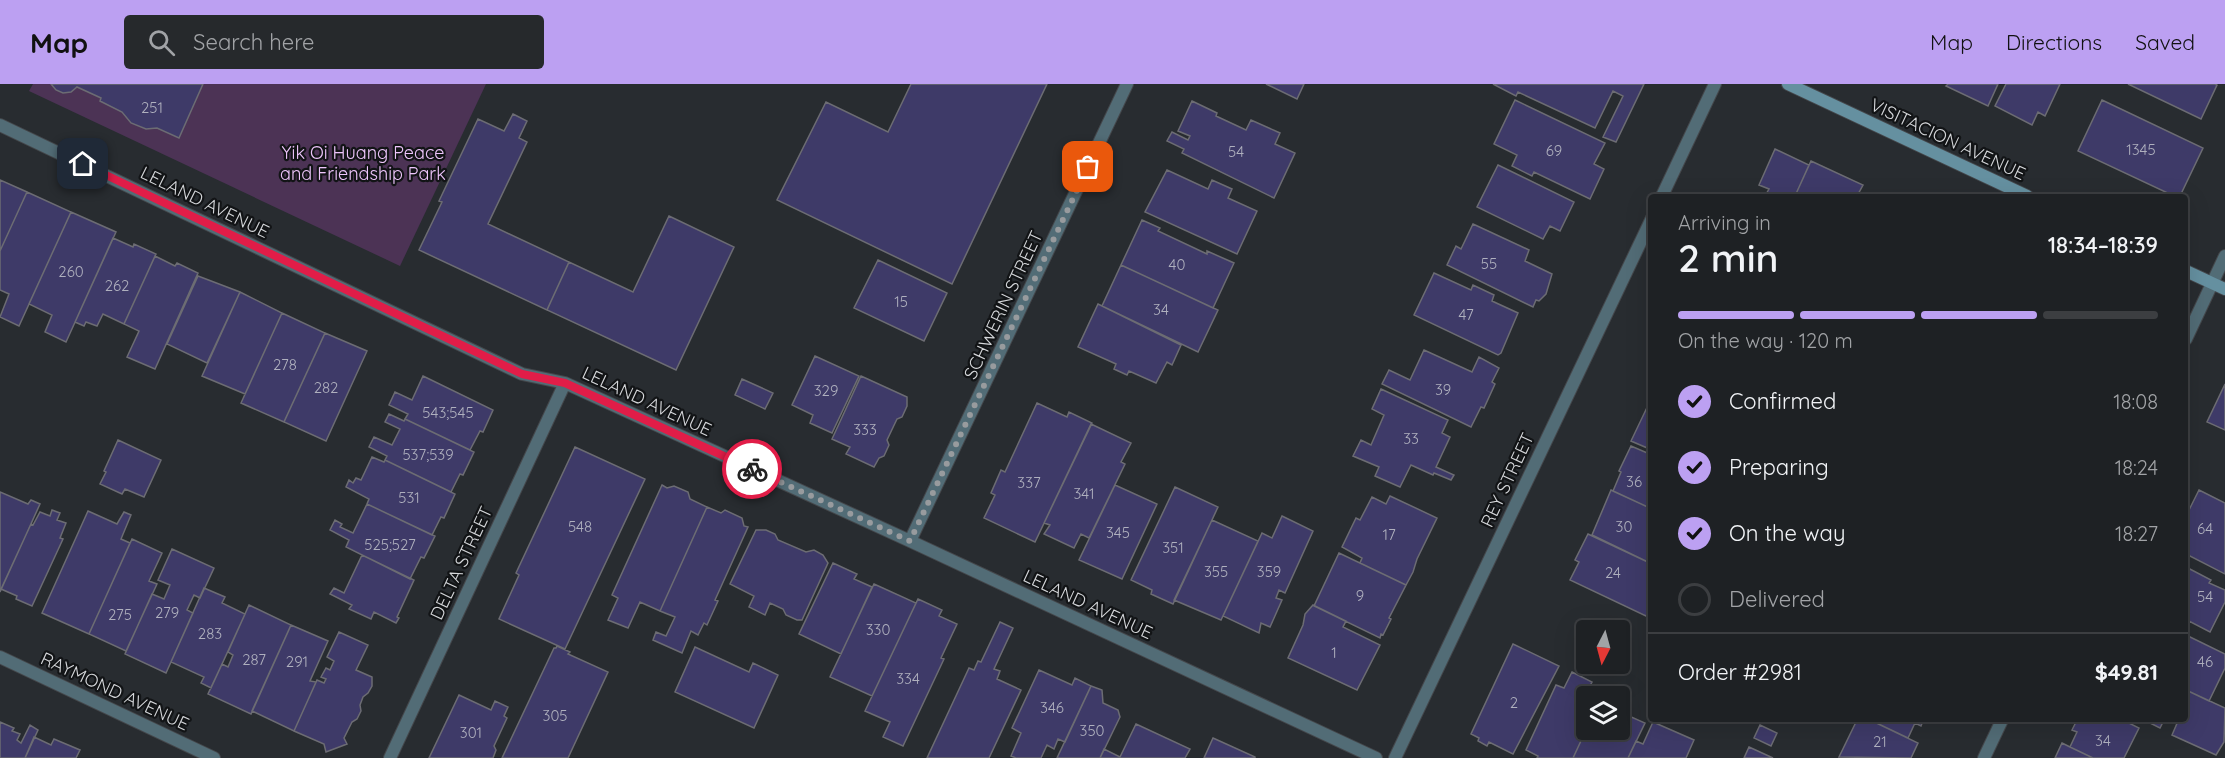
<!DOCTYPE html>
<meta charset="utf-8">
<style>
:root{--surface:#1e2124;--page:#26292c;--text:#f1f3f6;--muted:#a1a3a6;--line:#3c3e41;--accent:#bca0f2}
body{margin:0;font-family:Quicksand,sans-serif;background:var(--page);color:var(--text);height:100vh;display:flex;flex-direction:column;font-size:22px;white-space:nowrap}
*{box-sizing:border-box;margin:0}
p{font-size:20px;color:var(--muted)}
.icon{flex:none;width:33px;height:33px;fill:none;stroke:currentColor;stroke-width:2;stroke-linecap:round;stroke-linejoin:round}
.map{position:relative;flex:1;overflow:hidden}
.sheet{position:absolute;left:1648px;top:110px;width:540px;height:528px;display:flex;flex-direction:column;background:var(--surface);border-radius:6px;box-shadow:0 6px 24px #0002,0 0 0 2px var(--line)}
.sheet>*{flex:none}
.needle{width:39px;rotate:186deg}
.fabs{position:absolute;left:1576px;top:536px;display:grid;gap:12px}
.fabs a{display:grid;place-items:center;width:54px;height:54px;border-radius:6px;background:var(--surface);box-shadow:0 6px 24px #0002,0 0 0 2px var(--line);font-size:30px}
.pin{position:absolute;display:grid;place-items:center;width:51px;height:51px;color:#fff;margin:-26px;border-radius:12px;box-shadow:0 3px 9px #0006}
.courier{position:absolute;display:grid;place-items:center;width:60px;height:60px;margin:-30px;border:4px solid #e11d48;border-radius:50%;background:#fff;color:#222;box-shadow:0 2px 8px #0007}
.overview em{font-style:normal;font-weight:600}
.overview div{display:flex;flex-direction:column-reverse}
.overview{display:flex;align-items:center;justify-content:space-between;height:102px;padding:0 30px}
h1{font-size:39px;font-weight:600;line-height:45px}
.bar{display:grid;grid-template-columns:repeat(4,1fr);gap:9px 6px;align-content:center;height:72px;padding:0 30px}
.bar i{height:8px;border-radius:4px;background:var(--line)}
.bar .active{background:var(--accent)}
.bar p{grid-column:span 4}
.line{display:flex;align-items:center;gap:15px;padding:0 30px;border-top:2px solid var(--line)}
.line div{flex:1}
ol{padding:0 30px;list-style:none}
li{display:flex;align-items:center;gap:18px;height:66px}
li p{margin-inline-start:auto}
li .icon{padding:6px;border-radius:50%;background:var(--accent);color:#111;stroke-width:4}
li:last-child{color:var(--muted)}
li i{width:33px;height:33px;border:3px solid var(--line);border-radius:50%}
header{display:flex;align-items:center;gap:36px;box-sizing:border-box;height:84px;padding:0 30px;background:var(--accent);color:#111}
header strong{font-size:28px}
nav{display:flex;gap:33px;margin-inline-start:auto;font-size:21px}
.search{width:420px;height:54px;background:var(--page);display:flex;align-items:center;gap:15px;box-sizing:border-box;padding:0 21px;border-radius:6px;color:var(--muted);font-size:22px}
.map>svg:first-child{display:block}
</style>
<header>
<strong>Map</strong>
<div class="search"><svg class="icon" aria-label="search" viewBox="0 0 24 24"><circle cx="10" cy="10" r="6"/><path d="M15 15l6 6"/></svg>Search here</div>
<nav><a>Map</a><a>Directions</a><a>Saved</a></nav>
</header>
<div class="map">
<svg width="2225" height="674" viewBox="0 0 2225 674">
<rect width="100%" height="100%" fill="#282c30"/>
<path fill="#4c3355" d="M 33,0 L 486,0 L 400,182 L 29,7 Z"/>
<path fill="#3e3a68" stroke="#6c6c73" stroke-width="1.5" d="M 51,0 L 203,0 L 179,54 L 157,44 L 146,45 L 131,39 L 122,28 L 100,17 L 101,14 L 77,3 L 71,8 L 63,9 L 56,6 Z
M 911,0 L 1047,0 L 952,200 L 777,116 L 826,18 L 888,48 Z
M 1266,0 L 1304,0 L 1297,15 Z
M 1493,0 L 1644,0 L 1616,58 L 1603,53 L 1623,12 L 1613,7 L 1595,44 L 1518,8 L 1516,12 Z
M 1948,0 L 1998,0 L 1988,22 L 1946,2 Z
M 2006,0 L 2060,0 L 2045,32 L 2038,28 L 2032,41 L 1995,22 Z
M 2128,0 L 2215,0 L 2217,1 L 2201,35 Z
M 1515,16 L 1605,59 L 1594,80 L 1604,85 L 1590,115 L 1534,88 L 1532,92 L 1512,82 L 1517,71 L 1494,60 Z
M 2102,16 L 2203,64 L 2180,112 L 2174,112 L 2078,67 Z
M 1192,17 L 1217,29 L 1216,32 L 1246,46 L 1251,36 L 1280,49 L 1275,60 L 1295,69 L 1274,114 L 1182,69 L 1184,65 L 1167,57 L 1172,48 L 1188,56 L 1190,52 L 1178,47 Z
M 513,30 L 527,37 L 519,54 L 527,58 L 488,140 L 569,178 L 547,226 L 419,166 L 442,118 L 439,117 L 478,35 L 504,47 Z
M 1775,65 L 1809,81 L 1795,112 L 1765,112 L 1769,105 L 1759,101 Z
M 1811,77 L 1863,101 L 1857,112 L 1795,112 Z
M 1498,81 L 1574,118 L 1560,147 L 1550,142 L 1543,155 L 1477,123 Z
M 1167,86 L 1208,105 L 1212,96 L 1232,105 L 1228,114 L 1257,127 L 1237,170 L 1145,128 Z
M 0,96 L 27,108 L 0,167 Z
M 27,108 L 71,128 L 19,242 L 0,233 L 9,210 L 0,206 L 0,167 Z
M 71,128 L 116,148 L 66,258 L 45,248 L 52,231 L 29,220 Z
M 669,132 L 734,163 L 676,286 L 547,226 L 569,178 L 633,208 Z
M 1142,136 L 1160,144 L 1158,147 L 1207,170 L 1207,167 L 1234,179 L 1213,224 L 1121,181 Z
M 1473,140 L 1529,166 L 1525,177 L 1552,190 L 1546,210 L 1539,217 L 1536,216 L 1533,223 L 1447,181 L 1456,162 L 1461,165 Z
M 113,154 L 133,163 L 134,160 L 156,170 L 124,240 L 103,230 L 97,242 L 86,238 L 84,242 L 75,238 Z
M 155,172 L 175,182 L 177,179 L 198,189 L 155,285 L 127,273 L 139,247 L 124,240 Z
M 878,176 L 947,209 L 924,257 L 854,224 Z
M 1121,181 L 1218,226 L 1198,268 L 1102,222 Z
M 1434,189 L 1471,206 L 1473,201 L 1494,211 L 1492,217 L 1518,229 L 1501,269 L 1498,271 L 1414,231 Z
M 198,192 L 240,208 L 207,279 L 167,260 Z
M 240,208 L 282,229 L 245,310 L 202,292 Z
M 1098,220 L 1181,261 L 1172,281 L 1167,278 L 1156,299 L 1129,287 L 1127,291 L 1114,285 L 1116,280 L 1078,263 Z
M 282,229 L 325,249 L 284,338 L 241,319 Z
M 325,249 L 367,267 L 326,357 L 284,338 Z
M 1424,266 L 1472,288 L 1479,273 L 1499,284 L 1492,298 L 1495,300 L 1484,324 L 1481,323 L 1471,343 L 1382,300 L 1389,286 L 1410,296 Z
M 815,272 L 859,292 L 832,349 L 810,339 L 813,331 L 792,321 Z
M 423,292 L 493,326 L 483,348 L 480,347 L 470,366 L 405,335 L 408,330 L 389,321 L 395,308 L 412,316 Z
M 861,292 L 907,313 L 907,322 L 902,333 L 897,335 L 887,356 L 889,361 L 884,372 L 879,374 L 874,383 L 846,370 L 850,363 L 832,355 Z
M 742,295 L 773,309 L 765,325 L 735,311 Z
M 2225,300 L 2225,346 L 2207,338 Z
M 1381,305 L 1448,336 L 1442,349 L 1450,353 L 1436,383 L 1454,391 L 1451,396 L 1434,389 L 1433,391 L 1411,381 L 1400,403 L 1375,392 L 1379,383 L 1353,372 L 1361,356 L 1371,361 L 1384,331 L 1372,325 Z
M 1652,313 L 1652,366 L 1631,357 Z
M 1037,319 L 1067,333 L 1069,328 L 1092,339 L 1035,458 L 984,434 L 995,411 L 991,409 L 1001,386 L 1005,388 Z
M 389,330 L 404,337 L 405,335 L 474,368 L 463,391 L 460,390 L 451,408 L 385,376 L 387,372 L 369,363 L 374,353 L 392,361 L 400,345 L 385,338 Z
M 1091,340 L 1131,359 L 1121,378 L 1125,380 L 1089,454 L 1081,450 L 1074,464 L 1044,450 L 1050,441 L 1044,439 Z
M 118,356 L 161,376 L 144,413 L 125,405 L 122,410 L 100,400 L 106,388 L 104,387 Z
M 1631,362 L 1652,371 L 1652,425 L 1613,407 L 1621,388 L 1619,387 Z
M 575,363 L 645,395 L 565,565 L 499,535 L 519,491 L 516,489 Z
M 372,373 L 384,378 L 385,376 L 455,410 L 444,434 L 441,433 L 432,451 L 367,420 L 369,415 L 346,403 L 349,396 L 353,399 L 356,394 L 361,396 Z
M 662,401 L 667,404 L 674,402 L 688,408 L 690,415 L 707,423 L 660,527 L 640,518 L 628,544 L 608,536 L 618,514 L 612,511 Z
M 1115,401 L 1157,420 L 1122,495 L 1079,476 Z
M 1175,403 L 1218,423 L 1173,520 L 1151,510 L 1152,506 L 1131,496 Z
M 1611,406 L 1652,425 L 1652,480 L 1592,451 Z
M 2199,406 L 2225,419 L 2225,490 L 2186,470 L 2186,424 L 2189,426 Z
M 0,408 L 28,420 L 31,416 L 40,420 L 0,508 Z
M 1390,412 L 1437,434 L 1417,475 L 1413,488 L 1406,501 L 1360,479 L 1362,474 L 1342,463 L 1356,434 L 1360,436 L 1372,413 L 1386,420 Z
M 367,420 L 435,452 L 424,474 L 421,473 L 410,495 L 346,463 L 349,456 L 330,446 L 335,436 L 342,440 L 340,443 L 353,449 Z
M 707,423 L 721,429 L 725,426 L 742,434 L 744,442 L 748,443 L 715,516 L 718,517 L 707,541 L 704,539 L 698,551 L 691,547 L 682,569 L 653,556 L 656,548 L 666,552 L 675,533 L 660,527 Z
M 52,426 L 60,429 L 57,436 L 66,439 L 60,454 L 63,455 L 32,522 L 16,515 L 17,512 L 1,505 L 31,440 L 33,441 L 40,428 L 50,432 Z
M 88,427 L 117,440 L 124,428 L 131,431 L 121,455 L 130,459 L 89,550 L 42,529 Z
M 1282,432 L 1313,447 L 1285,509 L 1279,506 L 1276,514 L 1282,516 L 1270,543 L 1261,539 L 1259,549 L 1223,532 L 1262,449 L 1272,454 Z
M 1212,436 L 1258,457 L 1221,536 L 1174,516 Z
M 756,446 L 766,446 L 775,450 L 778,456 L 806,468 L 814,466 L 823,471 L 828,479 L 802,536 L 797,536 L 786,531 L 783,525 L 770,519 L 765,531 L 749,523 L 754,512 L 730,500 Z
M 1588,450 L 1652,480 L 1652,521 L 1646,532 L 1570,496 L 1579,478 L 1575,476 Z
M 132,455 L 162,469 L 149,497 L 157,500 L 126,567 L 89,550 Z
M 172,465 L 214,484 L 200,514 L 194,511 L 187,526 L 193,529 L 166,589 L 125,570 L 152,510 L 164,515 L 170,501 L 158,496 Z
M 1339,469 L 1406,501 L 1389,534 L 1391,535 L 1383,551 L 1381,550 L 1380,554 L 1314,522 Z
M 362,471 L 414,496 L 397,533 L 399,534 L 396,539 L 374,528 L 371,535 L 349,525 L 352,521 L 330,510 L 334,504 L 344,509 Z
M 833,479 L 857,490 L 854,495 L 872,503 L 841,570 L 799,550 Z
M 2186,483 L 2211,496 L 2209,499 L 2225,506 L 2225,518 L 2210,548 L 2189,537 L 2186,545 Z
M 874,500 L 916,519 L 872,612 L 830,593 Z
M 204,504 L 225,513 L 222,519 L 245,530 L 211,604 L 201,599 L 204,593 L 171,578 Z
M 918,515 L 942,526 L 939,532 L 957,540 L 941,574 L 944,575 L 903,662 L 883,653 L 890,638 L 865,627 Z
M 249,521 L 291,541 L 251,630 L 208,610 L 222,580 L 228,583 L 233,571 L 228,568 Z
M 1313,521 L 1346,537 L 1343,543 L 1380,561 L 1357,606 L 1288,574 L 1303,541 L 1305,530 Z
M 1000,538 L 1013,544 L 994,585 L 1000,587 L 997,595 L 1021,606 L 989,674 L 927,674 L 969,584 L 974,586 L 978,577 L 981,578 Z
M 291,541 L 328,557 L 310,597 L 316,598 L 294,647 L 252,627 Z
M 339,548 L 368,561 L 356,586 L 372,593 L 372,602 L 368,609 L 363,613 L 360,621 L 361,627 L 357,635 L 352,638 L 344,654 L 347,660 L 326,668 L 324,660 L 294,647 L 317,596 L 324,599 L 326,595 L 321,593 L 326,584 L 330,586 L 334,577 L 327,573 Z
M 2186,551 L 2225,570 L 2225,584 L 2209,617 L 2186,606 Z
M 1513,560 L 1559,582 L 1513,670 L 1489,658 L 1487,662 L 1478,657 L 1479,654 L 1471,650 Z
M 557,562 L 570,568 L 568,570 L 608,588 L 568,674 L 502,674 L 554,564 L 556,564 Z
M 695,563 L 749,588 L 753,579 L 778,591 L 754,644 L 675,608 Z
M 1039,586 L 1072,601 L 1075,594 L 1091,602 L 1065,658 L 1058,655 L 1054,665 L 1047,661 L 1041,674 L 1016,674 L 1011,672 L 1021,649 L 1012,644 Z
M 1572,588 L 1592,598 L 1590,602 L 1603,608 L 1601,612 L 1587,612 L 1587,644 L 1573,674 L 1537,674 L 1538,672 L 1526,666 L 1556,601 L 1564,604 Z
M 1091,602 L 1102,606 L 1103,619 L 1118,626 L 1120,633 L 1100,674 L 1057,674 Z
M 2186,606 L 2225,624 L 2224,658 L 2216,671 L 2172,651 L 2178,637 L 2172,634 L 2186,634 Z
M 459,611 L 491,626 L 495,617 L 508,623 L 504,632 L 507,634 L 494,662 L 496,666 L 493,674 L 429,674 Z
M 1620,628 L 1645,639 L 1628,674 L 1573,674 L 1587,644 L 1620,645 Z
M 1858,634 L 1866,634 L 1918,659 L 1911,674 L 1839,673 Z
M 1866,634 L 1924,634 L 1921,642 L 1915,639 L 1908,654 Z
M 2083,634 L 2119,634 L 2139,644 L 2124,674 L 2093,674 L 2070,663 L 2077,648 L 2072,646 L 2077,636 L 2081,638 Z
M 2140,634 L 2165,634 L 2160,644 Z
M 0,638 L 14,644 L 12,647 L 20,650 L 17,656 L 21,659 L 30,641 L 38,646 L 25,674 L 0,674 Z
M 1653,638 L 1694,656 L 1686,674 L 1628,674 L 1636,657 L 1643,660 Z
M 1136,640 L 1190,665 L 1185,674 L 1100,674 L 1104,665 L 1120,673 Z
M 1760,641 L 1777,649 L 1771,662 L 1754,654 Z
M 34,653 L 51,661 L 54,655 L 80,666 L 76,674 L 25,674 Z
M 1213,654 L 1255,673 L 1255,674 L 1204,674 Z
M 2062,659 L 2070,663 L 2093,674 L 2055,674 Z
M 1749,663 L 1773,674 L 1744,674 Z"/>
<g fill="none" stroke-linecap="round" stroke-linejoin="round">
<defs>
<path id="street" d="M 0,41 L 522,290 L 565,299 L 910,457 L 1376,674
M 1662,112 L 1715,0
M 2186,255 L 2225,172
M 910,457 L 1127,0
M 0,573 L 214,674
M 390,674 L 565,299
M 1395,674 L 1652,134
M 1984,674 L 2003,634"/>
<path id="secondary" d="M 1788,0 L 2027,112
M 2186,187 L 2225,205"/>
</defs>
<use href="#street" stroke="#44474b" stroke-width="14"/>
<use href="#secondary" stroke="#44474b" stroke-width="14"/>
<use href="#street" stroke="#526c76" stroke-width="12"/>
<use href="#secondary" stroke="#6590a0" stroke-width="12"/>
</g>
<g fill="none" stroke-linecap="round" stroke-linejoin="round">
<path stroke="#989b9e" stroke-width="6" stroke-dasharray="0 10.8" d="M 752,385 L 910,457 L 1088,83"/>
<path stroke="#e11d48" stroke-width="8" d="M 83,80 L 522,290 L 565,299 L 752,385"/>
</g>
<g text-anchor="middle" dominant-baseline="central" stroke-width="4.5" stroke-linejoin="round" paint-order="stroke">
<g font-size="15" fill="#afb0be">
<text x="152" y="23">251</text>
<text x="2141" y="65">1345</text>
<text x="1554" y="66">69</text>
<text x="1236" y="67">54</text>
<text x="1489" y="179">55</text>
<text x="1177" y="180">40</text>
<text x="71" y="187">260</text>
<text x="117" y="201">262</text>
<text x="901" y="217">15</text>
<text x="1161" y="225">34</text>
<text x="1466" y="230">47</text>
<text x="285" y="280">278</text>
<text x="326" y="303">282</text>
<text x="1443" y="305">39</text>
<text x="826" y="306">329</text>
<text x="448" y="328">543;545</text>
<text x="865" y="345">333</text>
<text x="1411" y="354">33</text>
<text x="428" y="370">537;539</text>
<text x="1634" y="397">36</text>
<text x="1029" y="398">337</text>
<text x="1084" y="409">341</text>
<text x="409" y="413">531</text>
<text x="580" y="442">548</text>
<text x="1624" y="442">30</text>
<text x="2205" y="444">64</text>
<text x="1118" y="448">345</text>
<text x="1389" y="450">17</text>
<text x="390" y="460">525;527</text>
<text x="1173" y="463">351</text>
<text x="1216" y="487">355</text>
<text x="1269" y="487">359</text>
<text x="1613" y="488">24</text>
<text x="1360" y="511">9</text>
<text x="2205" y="512">54</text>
<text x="167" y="528">279</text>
<text x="120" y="530">275</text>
<text x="878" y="545">330</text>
<text x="210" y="549">283</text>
<text x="1334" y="568">1</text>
<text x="254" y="575">287</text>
<text x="297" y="577">291</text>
<text x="2205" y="577">46</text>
<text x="908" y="594">334</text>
<text x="1514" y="618">2</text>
<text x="1052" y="623">346</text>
<text x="555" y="631">305</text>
<text x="1092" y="646">350</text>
<text x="471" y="648">301</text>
<text x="2103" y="656">34</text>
<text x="1880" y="657">21</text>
</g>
<g font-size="18" fill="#d5d7da" stroke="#121416">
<text transform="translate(1948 55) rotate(25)">VISITACION AVENUE</text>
<text transform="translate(205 118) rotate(26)">LELAND AVENUE</text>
<text transform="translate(1003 221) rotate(-65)">SCHWERIN STREET</text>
<text transform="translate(647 317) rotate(25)">LELAND AVENUE</text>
<text transform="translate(1507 396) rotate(-65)">REY STREET</text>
<text transform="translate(461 479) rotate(-65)">DELTA STREET</text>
<text transform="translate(1088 520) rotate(25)">LELAND AVENUE</text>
<text transform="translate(115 607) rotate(25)">RAYMOND AVENUE</text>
</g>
<g font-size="18" fill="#eec5fc" stroke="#121416">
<text x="363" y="68">Yik Oi Huang Peace<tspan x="363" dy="21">and Friendship Park</tspan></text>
</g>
</g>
</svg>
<div class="fabs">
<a><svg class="needle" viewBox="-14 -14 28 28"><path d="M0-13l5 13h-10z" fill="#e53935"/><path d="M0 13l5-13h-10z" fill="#a1a3a6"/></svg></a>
<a><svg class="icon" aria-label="layers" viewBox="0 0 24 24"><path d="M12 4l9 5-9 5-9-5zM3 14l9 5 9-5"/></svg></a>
</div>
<div class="pin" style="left:1088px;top:83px;background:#ea580c"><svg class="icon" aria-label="bag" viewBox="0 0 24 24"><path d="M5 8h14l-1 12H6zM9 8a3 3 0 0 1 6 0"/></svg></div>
<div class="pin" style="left:83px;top:80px;background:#1f2937"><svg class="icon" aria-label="home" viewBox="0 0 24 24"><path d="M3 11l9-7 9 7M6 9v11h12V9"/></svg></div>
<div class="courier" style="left:752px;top:385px"><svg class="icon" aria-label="bike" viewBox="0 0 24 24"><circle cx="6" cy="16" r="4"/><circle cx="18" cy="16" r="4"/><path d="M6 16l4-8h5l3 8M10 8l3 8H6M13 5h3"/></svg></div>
<section class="sheet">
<div class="overview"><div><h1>2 min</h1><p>Arriving in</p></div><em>18:34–18:39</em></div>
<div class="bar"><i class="active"></i><i class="active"></i><i class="active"></i><i></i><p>On the way · 120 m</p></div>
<ol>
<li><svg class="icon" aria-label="check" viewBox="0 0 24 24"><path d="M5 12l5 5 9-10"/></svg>Confirmed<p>18:08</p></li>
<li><svg class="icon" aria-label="check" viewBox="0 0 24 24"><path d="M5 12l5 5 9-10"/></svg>Preparing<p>18:24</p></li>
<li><svg class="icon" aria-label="check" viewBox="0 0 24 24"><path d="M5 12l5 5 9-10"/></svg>On the way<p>18:27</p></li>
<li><i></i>Delivered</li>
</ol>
<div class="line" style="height:78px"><div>Order #2981</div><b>$49.81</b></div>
</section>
</div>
